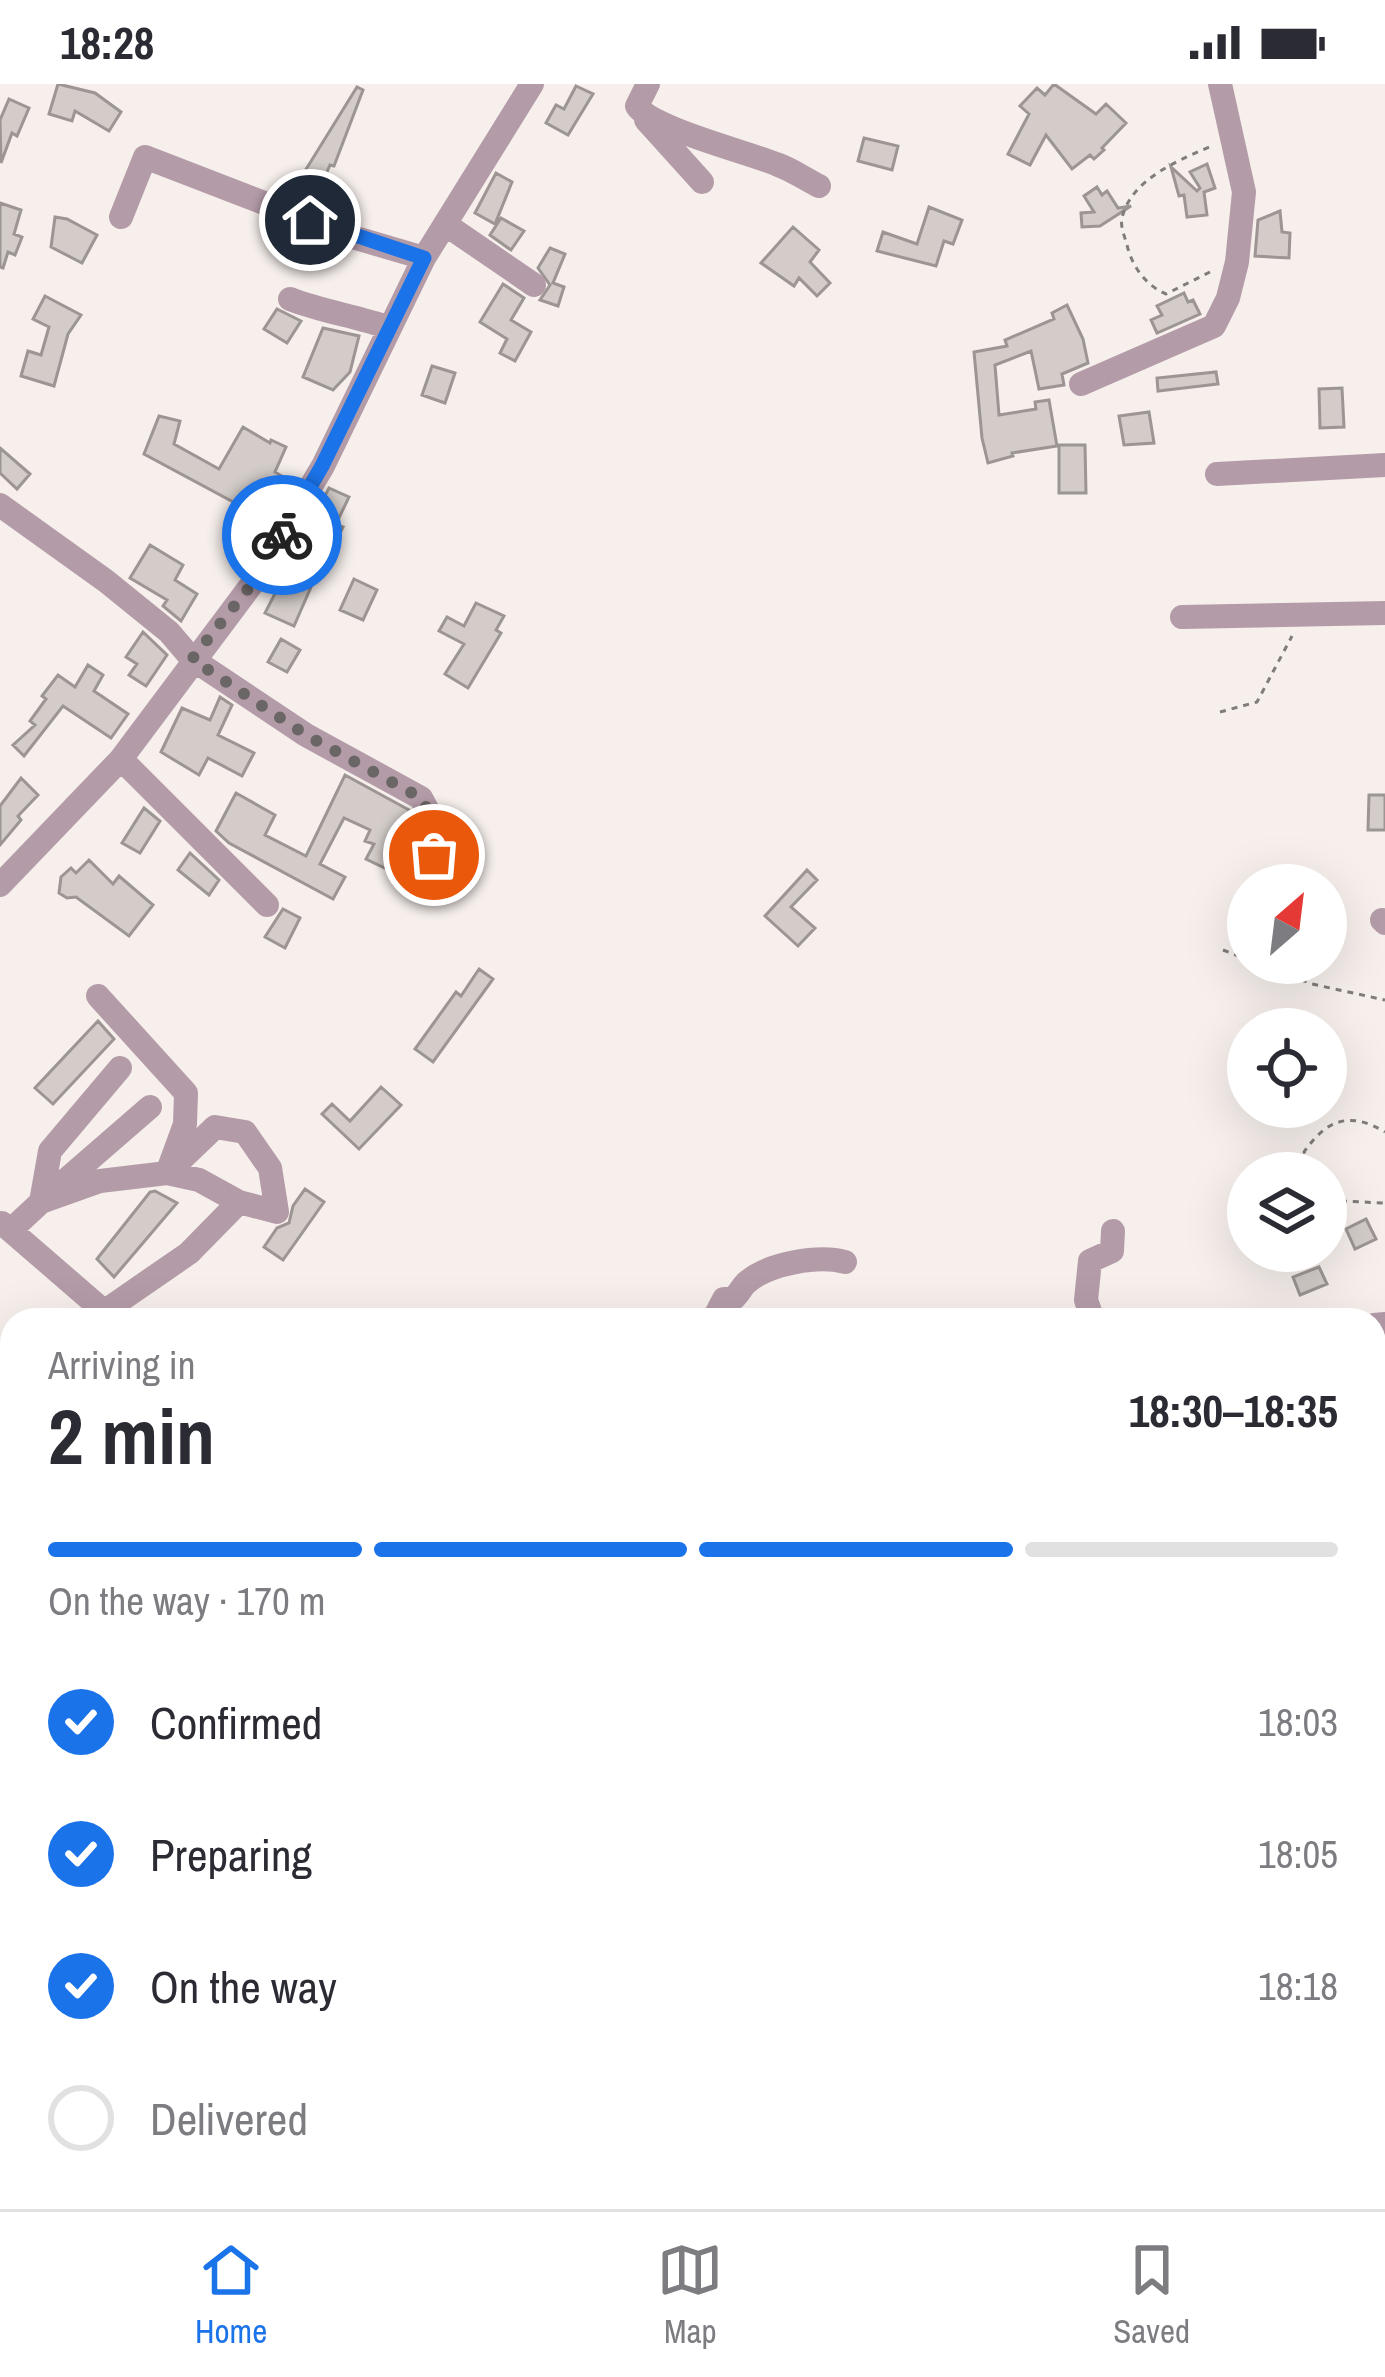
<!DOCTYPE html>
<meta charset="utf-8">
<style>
:root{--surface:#fff;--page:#f7f7f7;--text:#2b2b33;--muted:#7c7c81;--line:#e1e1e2;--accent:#1a73e8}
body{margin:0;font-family:"Archivo Narrow",sans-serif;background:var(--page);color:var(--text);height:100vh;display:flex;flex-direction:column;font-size:45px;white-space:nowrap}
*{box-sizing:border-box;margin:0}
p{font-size:39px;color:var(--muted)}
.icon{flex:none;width:66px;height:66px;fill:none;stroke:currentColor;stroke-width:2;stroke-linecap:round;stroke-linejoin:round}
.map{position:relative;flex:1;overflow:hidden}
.details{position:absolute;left:0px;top:1224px;width:1386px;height:903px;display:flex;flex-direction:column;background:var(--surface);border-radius:36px 36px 0 0;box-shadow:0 12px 48px #0002}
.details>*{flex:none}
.needle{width:78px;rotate:28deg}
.controls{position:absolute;left:1227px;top:780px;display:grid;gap:24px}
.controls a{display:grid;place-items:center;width:120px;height:120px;border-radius:50%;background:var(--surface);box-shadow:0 12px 48px #0002;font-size:60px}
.pin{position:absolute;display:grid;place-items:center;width:102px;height:102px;color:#fff;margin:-51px;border:6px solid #fff;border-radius:50%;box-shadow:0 3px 12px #0007}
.courier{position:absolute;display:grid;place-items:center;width:120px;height:120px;margin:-60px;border:9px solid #1a73e8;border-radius:50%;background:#fff;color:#222;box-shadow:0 3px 15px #0007}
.summary em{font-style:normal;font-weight:700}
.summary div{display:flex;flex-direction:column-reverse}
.summary{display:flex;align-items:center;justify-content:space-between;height:204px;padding:0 48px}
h1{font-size:78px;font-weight:700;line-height:90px}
.bar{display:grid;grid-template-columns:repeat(4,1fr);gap:18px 12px;align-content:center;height:144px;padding:0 48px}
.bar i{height:15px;border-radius:9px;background:var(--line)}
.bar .on{background:var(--accent)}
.bar p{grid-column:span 4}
ol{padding:0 48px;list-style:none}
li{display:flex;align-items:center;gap:36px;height:132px}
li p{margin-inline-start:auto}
li .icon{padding:12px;border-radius:50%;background:var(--accent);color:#fff;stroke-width:4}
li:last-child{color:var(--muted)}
li i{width:66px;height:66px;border:6px solid var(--line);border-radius:50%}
.status{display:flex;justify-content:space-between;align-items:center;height:84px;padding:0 60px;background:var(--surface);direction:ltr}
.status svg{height:33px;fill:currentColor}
.tab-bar{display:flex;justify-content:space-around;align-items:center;height:168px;border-top:3px solid var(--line);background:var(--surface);font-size:33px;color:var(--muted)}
.tab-bar a{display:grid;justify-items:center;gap:6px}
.tab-bar .on{color:var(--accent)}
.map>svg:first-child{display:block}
</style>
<div class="status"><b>18:28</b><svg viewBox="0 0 49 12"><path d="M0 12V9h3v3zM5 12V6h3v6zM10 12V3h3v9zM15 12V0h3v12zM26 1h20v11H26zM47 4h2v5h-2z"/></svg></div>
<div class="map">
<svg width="1385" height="2125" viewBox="0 0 1385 2125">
<defs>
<pattern id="forest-crowns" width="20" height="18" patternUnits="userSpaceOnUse" patternTransform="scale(3)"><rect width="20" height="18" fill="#b5eaca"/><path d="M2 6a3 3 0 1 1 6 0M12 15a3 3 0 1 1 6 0" fill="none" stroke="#9bc8ad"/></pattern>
</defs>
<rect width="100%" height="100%" fill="#f6efec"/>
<path fill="url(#forest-crowns)" d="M 12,1772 L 12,2115 L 225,2115 L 231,2125 L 0,2125 L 0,1779 Z"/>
<path fill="#d3ccc9" stroke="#9c9593" stroke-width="3" d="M 58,0 L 95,9 L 121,28 L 109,47 L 75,27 L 72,37 L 49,30 Z
M 1054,0 L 1096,30 L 1106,20 L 1126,39 L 1102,64 L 1104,66 L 1094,75 L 1090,71 L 1072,85 L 1046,51 L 1030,81 L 1008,70 L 1029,30 L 1020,22 L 1037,4 L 1045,11 Z
M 576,2 L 593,10 L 568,51 L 546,39 L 556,21 L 564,25 Z
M 357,3 L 363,6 L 334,82 L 330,81 L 320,104 L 300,95 Z
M 9,15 L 29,24 L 17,52 L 12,49 L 1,79 L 0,36 Z
M 864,54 L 898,62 L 892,86 L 858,77 Z
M 1207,80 L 1215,104 L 1204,108 L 1207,131 L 1187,133 L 1184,111 L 1179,112 L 1171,83 L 1197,107 L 1200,104 L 1190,88 Z
M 496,89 L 512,98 L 495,140 L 475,129 Z
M 1097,103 L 1102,111 L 1107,107 L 1118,124 L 1131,122 L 1100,142 L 1082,143 L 1081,129 L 1094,128 L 1084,112 Z
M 0,119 L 21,126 L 14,150 L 22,153 L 15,171 L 8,168 L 3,184 L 0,183 Z
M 929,123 L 962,136 L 953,160 L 944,157 L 936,182 L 877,167 L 883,148 L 917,160 Z
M 1280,127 L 1282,148 L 1290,149 L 1289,174 L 1255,172 L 1258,136 Z
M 55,133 L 67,135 L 97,151 L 82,179 L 51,163 Z
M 501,134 L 524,147 L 511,166 L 490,151 Z
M 793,143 L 819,166 L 810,178 L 830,199 L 817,212 L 799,194 L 794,202 L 761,179 Z
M 550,164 L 565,170 L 553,199 L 564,203 L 558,222 L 540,216 L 550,201 L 538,184 Z
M 503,200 L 524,214 L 511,236 L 531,248 L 515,277 L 500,269 L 507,255 L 480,238 Z
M 1184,209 L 1188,218 L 1193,216 L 1200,230 L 1157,249 L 1151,236 L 1162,231 L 1157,222 Z
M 45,212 L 81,231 L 68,250 L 54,302 L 21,292 L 28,267 L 41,271 L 49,243 L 33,235 Z
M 1067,221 L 1083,255 L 1088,279 L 1062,290 L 1064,301 L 1039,305 L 1031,267 L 995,281 L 999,331 L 1036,325 L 1035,318 L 1049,316 L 1057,362 L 1012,369 L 1013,372 L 988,379 L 982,354 L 974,268 L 1007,262 L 1005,256 L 1054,235 L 1052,229 Z
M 277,225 L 301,237 L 287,259 L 264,245 Z
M 323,244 L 359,252 L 350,288 L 333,306 L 303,293 Z
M 432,282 L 455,289 L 445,319 L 422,311 Z
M 1216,288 L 1218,300 L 1158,307 L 1157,294 Z
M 1342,304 L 1344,343 L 1320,344 L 1319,305 Z
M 1149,328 L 1154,359 L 1124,361 L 1119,332 Z
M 159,332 L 180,337 L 174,360 L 219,385 L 243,343 L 270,359 L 271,356 L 286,363 L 275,388 L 285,394 L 263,434 L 144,370 Z
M 1059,361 L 1085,361 L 1086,409 L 1059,409 Z
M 0,364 L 30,390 L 17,405 L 0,389 Z
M 329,404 L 349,413 L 336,440 L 343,443 L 330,470 L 322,466 L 305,500 L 311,503 L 294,542 L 265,529 Z
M 150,461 L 183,481 L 175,496 L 197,510 L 181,537 L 163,522 L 167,516 L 130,494 Z
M 354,495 L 377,506 L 363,536 L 340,526 Z
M 476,519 L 504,532 L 496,546 L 501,549 L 468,604 L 445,590 L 464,560 L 439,547 L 447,533 L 464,542 Z
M 143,548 L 167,571 L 146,602 L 129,591 L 137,580 L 126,573 Z
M 281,555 L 300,566 L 287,588 L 268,578 Z
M 88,581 L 103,591 L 94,607 L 128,630 L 111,654 L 63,622 L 24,672 L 13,661 L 35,641 L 30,637 L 46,615 L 42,612 L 58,591 L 75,603 Z
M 220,613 L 232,621 L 218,651 L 254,669 L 242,692 L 208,674 L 199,691 L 161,668 L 182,624 L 210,636 Z
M 345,691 L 409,726 L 398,770 L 434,787 L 428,807 L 397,796 L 399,791 L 366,775 L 374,760 L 365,757 L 370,746 L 344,734 L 320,780 L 345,793 L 333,815 L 229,759 L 216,747 L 236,709 L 275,731 L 265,751 L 306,772 Z
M 21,694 L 38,711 L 18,732 L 21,736 L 0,761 L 0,722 Z
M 1369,711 L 1385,711 L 1385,746 L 1368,746 Z
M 144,724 L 160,737 L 140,769 L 122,759 Z
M 190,769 L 219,796 L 209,811 L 178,786 Z
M 89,776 L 113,800 L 119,792 L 153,821 L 129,852 L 76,813 L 67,814 L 59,809 L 61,793 L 71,784 L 76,789 Z
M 807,786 L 817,796 L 791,823 L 815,844 L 798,862 L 765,832 Z
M 283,825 L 300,834 L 285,864 L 265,853 Z
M 479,885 L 493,895 L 433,978 L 415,965 L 456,908 L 461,912 Z
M 98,937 L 114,955 L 53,1020 L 35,1004 Z
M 381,1003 L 401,1021 L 359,1065 L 322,1030 L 332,1020 L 350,1037 Z
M 305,1105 L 324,1118 L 283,1176 L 264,1163 L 277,1144 L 289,1139 L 293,1122 Z
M 155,1107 L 177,1119 L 114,1193 L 97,1175 L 150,1108 Z
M 1366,1135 L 1376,1155 L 1355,1165 L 1346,1145 Z
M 1319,1183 L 1327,1200 L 1300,1211 L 1293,1193 Z"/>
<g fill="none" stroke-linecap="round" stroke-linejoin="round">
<path stroke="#807c7a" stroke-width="3" stroke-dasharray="6 6" stroke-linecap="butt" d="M 1210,188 L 1166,210 C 1145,201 1132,182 1127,161 C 1125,153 1120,143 1122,134 C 1131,94 1182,75 1214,61
M 1220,628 L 1257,618 L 1292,552
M 1223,866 L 1248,876
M 1256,879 L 1312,900 L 1385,916
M 1319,1089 L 1304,1068 C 1327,1035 1350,1027 1385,1048
M 1326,1099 L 1339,1117 L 1385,1119
M 1326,1116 L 1337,1117"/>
<path stroke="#b49ba8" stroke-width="24" d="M 648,0 L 637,22 C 651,44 747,68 776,80 C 791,85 805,95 819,102
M 646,36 L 702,98
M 121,133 L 145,73 L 349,152 L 424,174
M 445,140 L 534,201
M 290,215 C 323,228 357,232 390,244
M 1081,300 L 1214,242 L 1228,214 L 1237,178 L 1244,108 L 1220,0
M 1217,390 L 1385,381
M 0,421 L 106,497 L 169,548 L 192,575 L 306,651 L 421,714 L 428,727 L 417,758 L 434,771
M 1182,533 L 1385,529
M 121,675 L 267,821
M 0,801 L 121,675 L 255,496 L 323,382 L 424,174 L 532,0
M 1382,836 L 1385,839
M 98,912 L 186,1009 L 185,1040 L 170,1081
M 52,1108 L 150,1023
M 41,1118 L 50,1067 L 120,984
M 2,1139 L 114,1236
M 11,1146 L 41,1118 L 100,1097 L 167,1089 L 199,1096 L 239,1118 L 277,1128 L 270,1084 L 245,1048 L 215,1043 L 167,1089
M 105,1227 L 189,1169 L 239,1118
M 713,1236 L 724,1215 L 733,1215 C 739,1210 741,1204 746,1199 C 768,1179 819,1171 845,1178
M 1093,1236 L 1086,1216 L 1090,1177 L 1112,1167 L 1113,1147
M 1374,1241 L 1385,1240
M 1374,1941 L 1385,1931
M 612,2115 L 625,2125
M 1327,2115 L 1346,2125
M 401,2125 L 404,2115"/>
</g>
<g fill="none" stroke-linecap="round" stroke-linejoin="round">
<path stroke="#6a6665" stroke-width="12" stroke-dasharray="0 21.6" d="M 282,451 L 255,496 L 192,575 L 306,651 L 421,714 L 428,727 L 417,758 L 434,771"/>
<path stroke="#1a73e8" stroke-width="15" d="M 282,451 L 322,382 L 424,174 L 310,136"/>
</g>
</svg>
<div class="controls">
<a><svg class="needle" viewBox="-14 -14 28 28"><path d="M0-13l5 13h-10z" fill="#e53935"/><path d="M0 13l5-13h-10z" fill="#7c7c81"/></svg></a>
<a><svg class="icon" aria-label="locate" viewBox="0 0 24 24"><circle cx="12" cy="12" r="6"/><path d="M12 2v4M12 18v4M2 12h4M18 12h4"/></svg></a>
<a><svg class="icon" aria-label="layers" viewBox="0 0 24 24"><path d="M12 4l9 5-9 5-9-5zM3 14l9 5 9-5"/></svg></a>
</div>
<div class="pin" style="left:434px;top:771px;background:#ea580c"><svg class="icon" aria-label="bag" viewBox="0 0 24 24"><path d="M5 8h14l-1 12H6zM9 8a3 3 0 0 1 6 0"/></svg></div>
<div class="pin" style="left:310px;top:136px;background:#1f2937"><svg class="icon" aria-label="home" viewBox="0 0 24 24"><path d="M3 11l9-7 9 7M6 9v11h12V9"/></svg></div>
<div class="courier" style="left:282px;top:451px"><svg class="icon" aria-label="bike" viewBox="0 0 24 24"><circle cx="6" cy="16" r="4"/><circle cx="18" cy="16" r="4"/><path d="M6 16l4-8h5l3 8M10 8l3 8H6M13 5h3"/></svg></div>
<section class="details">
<div class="summary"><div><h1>2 min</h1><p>Arriving in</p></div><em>18:30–18:35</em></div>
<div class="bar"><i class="on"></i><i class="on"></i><i class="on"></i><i></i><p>On the way · 170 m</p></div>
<ol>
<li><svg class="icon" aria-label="check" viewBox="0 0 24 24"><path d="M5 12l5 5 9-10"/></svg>Confirmed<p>18:03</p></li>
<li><svg class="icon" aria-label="check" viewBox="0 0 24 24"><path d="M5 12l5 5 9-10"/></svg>Preparing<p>18:05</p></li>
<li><svg class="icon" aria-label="check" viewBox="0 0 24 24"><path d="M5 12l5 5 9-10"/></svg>On the way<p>18:18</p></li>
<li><i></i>Delivered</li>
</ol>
</section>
</div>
<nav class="tab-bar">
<a class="on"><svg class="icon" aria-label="home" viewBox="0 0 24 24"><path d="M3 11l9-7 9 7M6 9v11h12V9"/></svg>Home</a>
<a><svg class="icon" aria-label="map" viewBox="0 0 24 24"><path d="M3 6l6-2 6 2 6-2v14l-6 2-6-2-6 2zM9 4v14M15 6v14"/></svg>Map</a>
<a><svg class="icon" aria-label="saved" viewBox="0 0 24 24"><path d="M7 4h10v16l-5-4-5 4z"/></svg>Saved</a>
</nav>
